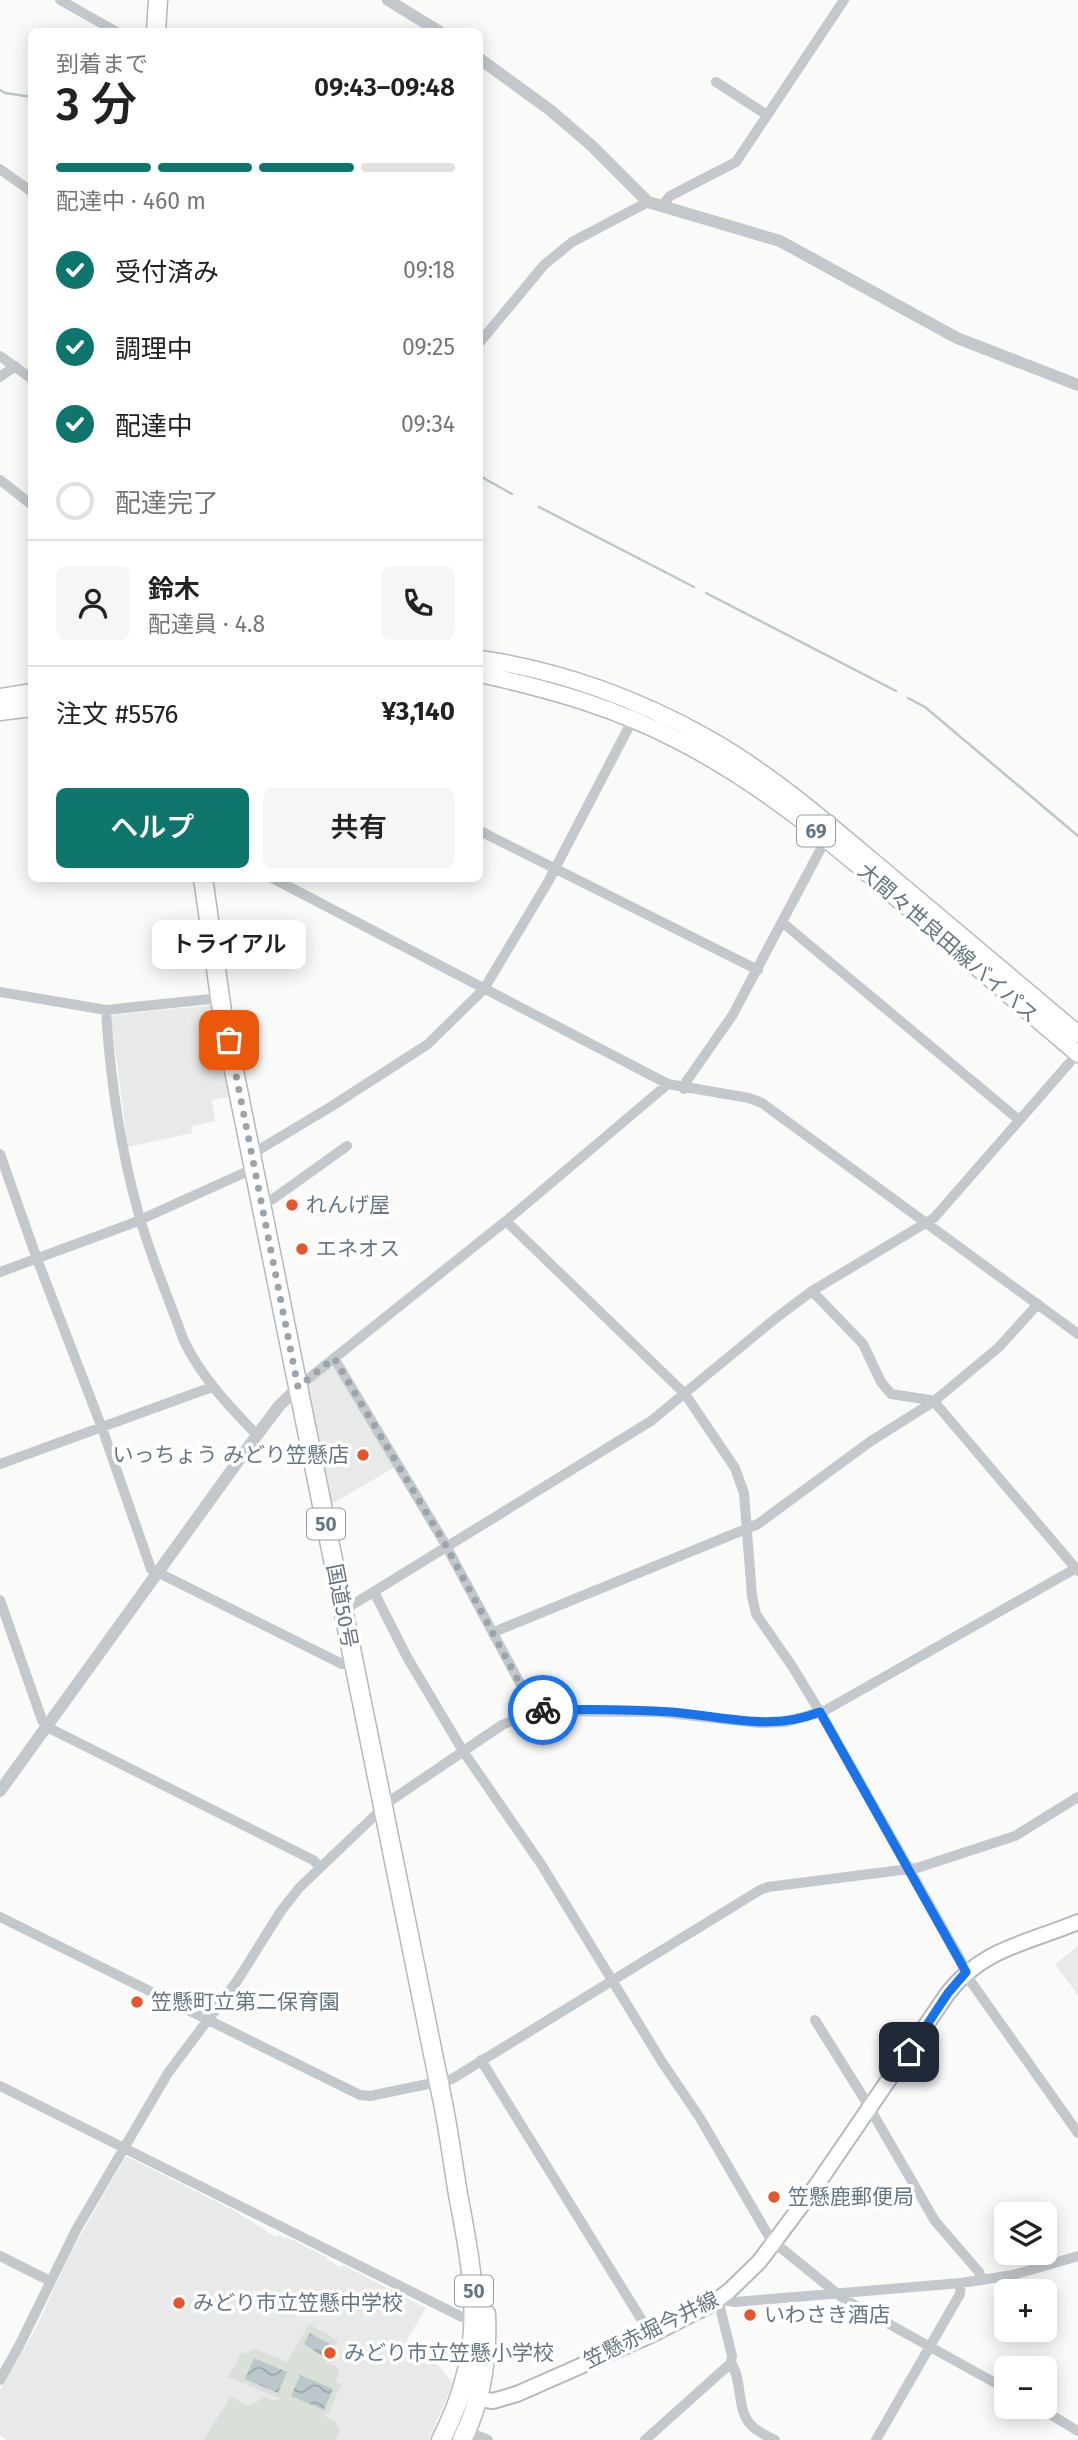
<!DOCTYPE html>
<html lang="ja">
<meta charset="utf-8">
<style>
:root{--surface:#fff;--page:#f6f6f6;--text:#222;--muted:#767676;--line:#e0e0e0;--accent:#0f766e}
body{margin:0;font-family:"Fira Sans","Noto Sans JP",sans-serif;background:var(--page);color:var(--text);height:100vh;display:flex;flex-direction:column;font-size:26px;white-space:nowrap}
*{box-sizing:border-box;margin:0}
p{font-size:23px;color:var(--muted)}
.icon{flex:none;width:38px;height:38px;fill:none;stroke:currentColor;stroke-width:2;stroke-linecap:round;stroke-linejoin:round}
.map{position:relative;flex:1;overflow:hidden}
.details{position:absolute;left:28px;top:28px;width:455px;height:854px;display:flex;flex-direction:column;background:var(--surface);border-radius:10px;box-shadow:0 4px 18px #0003}
.details>*{flex:none}
.buttons{position:absolute;left:994px;top:2202px;display:grid;gap:14px}
.buttons a{display:grid;place-items:center;width:63px;height:63px;border-radius:10px;background:var(--surface);box-shadow:0 4px 18px #0003;font-size:35px}
.pin{position:absolute;display:grid;place-items:center;width:60px;height:60px;color:#fff;margin:-30px;border-radius:14px;box-shadow:0 4px 10px #0006}
.courier{position:absolute;display:grid;place-items:center;width:70px;height:70px;margin:-35px;border:5px solid #1a73e8;border-radius:50%;background:#fff;color:#222;box-shadow:0 2px 9px #0007}
.bubble{position:absolute;height:49px;border-radius:10px;background:var(--surface);box-shadow:0 4px 18px #0003;font-size:23px;font-weight:600;line-height:49px;text-align:center}
.overview em{font-style:normal;font-weight:600}
.overview div{display:flex;flex-direction:column-reverse}
.overview{display:flex;align-items:center;justify-content:space-between;height:119px;padding:0 28px}
h1{font-size:46px;font-weight:600;line-height:52px}
.bar{display:grid;grid-template-columns:repeat(4,1fr);gap:10px 7px;align-content:center;height:84px;padding:0 28px}
.bar i{height:9px;border-radius:5px;background:var(--line)}
.bar .current{background:var(--accent)}
.bar p{grid-column:span 4}
.line{display:flex;align-items:center;gap:18px;padding:0 28px;border-top:2px solid var(--line)}
.line div{flex:1}
.round{display:grid;place-items:center;flex:none;width:74px;height:74px;border-radius:10px;background:var(--page)}
ol{padding:0 28px;list-style:none}
li{display:flex;align-items:center;gap:21px;height:77px}
li p{margin-inline-start:auto}
li .icon{padding:7px;border-radius:50%;background:var(--accent);color:#fff;stroke-width:4}
li:last-child{color:var(--muted)}
li i{width:38px;height:38px;border:4px solid var(--line);border-radius:50%}
.action{display:flex;gap:14px;margin-top:auto;padding:14px 28px}
.action a{flex:1;height:80px;border-radius:10px;background:var(--accent);color:#fff;font-size:28px;font-weight:600;line-height:80px;text-align:center}
.action a+a{background:var(--page);color:var(--text)}
.map>svg:first-child{display:block}
</style>
<div class="map">
<svg width="1078" height="2440" viewBox="0 0 1078 2440">
<defs>
<pattern id="water-waves" width="16" height="10" patternUnits="userSpaceOnUse" patternTransform="scale(1.75)"><rect width="16" height="10" fill="#bbc7cb"/><path d="M0 5q4-4 8 0t8 0" fill="none" stroke="#9ca6aa"/></pattern>
</defs>
<rect width="100%" height="100%" fill="#fafaf8"/>
<path fill="#e8e9e9" d="M 213,1005 L 232,1096 L 212,1100 L 215,1121 L 191,1126 L 192,1133 L 128,1147 L 111,1019 L 114,1015 Z
M 331,1367 L 334,1367 L 395,1467 L 330,1505 L 307,1388 L 309,1383 Z
M 1078,1946 L 1078,1995 L 1055,1964 Z
M 128,2157 L 233,2210 L 276,2237 L 278,2235 L 285,2239 L 287,2237 L 326,2257 L 328,2260 L 339,2267 L 343,2265 L 426,2308 L 407,2340 L 437,2364 L 453,2383 L 429,2440 L 7,2440 L 0,2435 L 0,2390 L 36,2328 L 72,2250 L 124,2159 Z"/>
<path fill="#dadfd7" d="M 309,2324 L 338,2341 L 326,2362 L 339,2368 L 336,2382 L 341,2384 L 329,2413 L 324,2416 L 334,2420 L 340,2431 L 335,2440 L 203,2440 L 231,2397 L 250,2406 L 265,2397 L 273,2400 L 281,2399 L 228,2377 L 242,2352 L 246,2353 L 255,2349 L 287,2362 Z"/>
<path fill="url(#water-waves)" d="M 310,2333 L 330,2344 L 322,2356 L 304,2344 Z
M 254,2358 L 287,2372 L 278,2393 L 245,2379 Z
M 300,2375 L 333,2389 L 324,2410 L 291,2396 Z"/>
<g fill="none" stroke-linecap="round" stroke-linejoin="round">
<path stroke="#bbc7cb" stroke-width="2.5" d="M 0,90 L 5,93 L 32,97
M 480,476 L 512,494
M 539,507 L 694,587
M 706,593 L 896,691
M 908,698 L 925,707 L 1078,836"/>
<defs>
<path id="secondary" d="M 478,2399 L 493,2401 L 517,2394 L 651,2335 L 710,2305 L 729,2291 L 759,2262 L 816,2186 L 948,1993 C 983,1948 1028,1943 1078,1922"/>
<path id="primary" d="M 480,659 C 559,670 639,699 709,739 C 776,777 836,831 895,880 C 956,932 1017,983 1078,1034
M 480,674 C 549,689 616,708 679,741 C 763,784 835,845 906,906 C 963,955 1020,1005 1078,1054
M 0,697 L 32,692
M 0,712 L 32,708"/>
<path id="trunk" d="M 156,32 L 158,0
M 203,878 L 222,1011 L 443,2103 C 449,2133 453,2164 458,2194 C 476,2289 487,2350 441,2440
M 462,2440 C 481,2402 488,2357 486,2314"/>
</defs>
<use href="#secondary" stroke="#b3babf" stroke-width="18"/>
<use href="#primary" stroke="#b5babe" stroke-width="19"/>
<use href="#trunk" stroke="#b4b9bd" stroke-width="21"/>
<path stroke="#c3c8cc" stroke-width="10" d="M 60,0 L 117,32
M 716,82 L 767,115
M 0,169 L 32,192
M 661,207 L 670,196 L 736,162 L 844,0
M 480,342 L 544,265 L 572,242 L 648,202
M 0,356 L 32,379
M 0,377 L 15,366
M 0,480 L 32,505
M 482,832 L 758,970
M 272,878 L 668,1084 L 749,1098 L 762,1103 L 1078,1334
M 783,923 L 1019,1120
M 0,992 L 106,1010 L 220,998
M 106,1010 C 110,1077 121,1151 139,1215 C 151,1258 169,1299 184,1341 C 202,1378 229,1406 257,1435
M 684,1089 L 686,1082 L 732,1016 L 826,839
M 0,1154 L 37,1259 L 102,1428 L 151,1569 L 342,1664 L 355,1666
M 252,1154 L 332,1106 L 428,1044 L 484,989 L 548,882 L 633,719
M 261,1203 L 273,1199 L 347,1146
M 506,1221 L 685,1394 L 735,1468 L 744,1493 L 752,1596 L 756,1614 L 792,1666 L 823,1717 L 963,1964 L 969,1979 L 1078,2133
M 0,1272 L 133,1223 L 255,1168
M 812,1291 L 863,1344 L 881,1382 L 891,1394 L 930,1400 L 937,1405 L 1078,1571
M 334,1358 L 444,1542 L 535,1711
M 298,1387 L 506,1221 L 668,1084
M 0,1464 L 212,1387
M 374,1592 L 407,1657 L 463,1751 L 541,1864 L 662,2062 L 700,2118 L 771,2240 L 844,2299 L 1006,2389
M 0,1600 L 42,1720 L 47,1727 L 313,1860 L 320,1867
M 343,1608 L 352,1605 L 651,1421 L 776,1318 L 812,1291 L 934,1218 L 1078,1053
M 494,1632 L 758,1524 L 871,1441 L 933,1402 L 998,1348 L 1038,1304
M 0,1917 L 360,2095 L 370,2096 L 452,2079 L 760,1890 L 768,1887 L 917,1868 L 1015,1836 L 1078,1797
M 815,2020 L 865,2100 L 935,2221 L 979,2272 L 982,2280
M 481,2060 L 651,2335
M 0,2086 L 462,2317 L 475,2321
M 0,2256 L 50,2281
M 718,2299 L 735,2302 L 961,2283 L 1013,2275 L 1078,2256
M 718,2299 L 732,2356 L 731,2363 C 743,2380 736,2410 751,2425 C 757,2432 767,2436 775,2440
M 0,2380 L 19,2346 L 76,2230 L 168,2073 L 237,1981 L 281,1911 L 299,1888 L 390,1801 L 502,1725 L 535,1711 L 658,1712 L 759,1723 L 786,1722 L 826,1710 L 1078,1567
M 1036,2406 L 1078,2431
M 466,2431 L 488,2440
M 645,2440 L 731,2363
M 876,2440 L 960,2294 L 961,2283"/>
<path stroke="#c3c8cc" stroke-width="12" d="M 388,0 L 440,32
M 480,59 L 550,110 L 592,146 L 648,202 L 780,241 L 957,338 L 1078,385
M 0,1791 L 257,1435 L 279,1406 L 298,1387"/>
<use href="#secondary" stroke="#fff" stroke-width="14"/>
<use href="#primary" stroke="#fff" stroke-width="16"/>
<use href="#trunk" stroke="#fff" stroke-width="18"/>
</g>
<g fill="none" stroke-linecap="round" stroke-linejoin="round">
<path stroke="#99a4ac" stroke-width="7" stroke-dasharray="0 12.6" d="M 229,1040 L 298,1387 L 334,1358 L 444,1542 L 535,1712 L 543,1710"/>
<path stroke="#1a73e8" stroke-width="9" d="M 543,1710 C 585,1709 629,1709 672,1712 C 722,1716 770,1732 820,1712 L 966,1972 L 948,1993 L 909,2052"/>
</g>
<g fill="#e4572e" stroke="#fff" stroke-width="2.5">
<circle cx="292" cy="1205" r="7"/>
<circle cx="302" cy="1249" r="7"/>
<circle cx="363" cy="1455" r="7"/>
<circle cx="137" cy="2002" r="7"/>
<circle cx="774" cy="2197" r="7"/>
<circle cx="179" cy="2303" r="7"/>
<circle cx="750" cy="2315" r="7"/>
<circle cx="330" cy="2353" r="7"/>
</g>
<g text-anchor="middle" dominant-baseline="central" stroke-width="7" stroke-linejoin="round" paint-order="stroke">
<g fill="#fff" stroke="#939fa8" stroke-width="2">
<rect x="797" y="815.5" width="38" height="31" rx="5"/>
<rect x="307" y="1508.5" width="38" height="31" rx="5"/>
<rect x="455" y="2275.5" width="38" height="31" rx="5"/>
</g>
<g font-size="19" font-weight="bold" fill="#657683">
<text x="816" y="831">69</text>
<text x="326" y="1524">50</text>
<text x="474" y="2291">50</text>
</g>
<g font-size="21" fill="#657683" stroke="#fff">
<text transform="translate(948 943) rotate(41)">大間々世良田線バイパス</text>
<text transform="translate(342 1606) rotate(79)">国道50号</text>
<text transform="translate(651 2330) rotate(-26)">笠懸赤堀今井線</text>
</g>
<g font-size="21" fill="#657683" stroke="#fff" text-anchor="start">
<text x="306" y="1205">れんげ屋</text>
<text x="316" y="1249">エネオス</text>
<text x="349" y="1455" text-anchor="end">いっちょう みどり笠懸店</text>
<text x="151" y="2002">笠懸町立第二保育園</text>
<text x="788" y="2197">笠懸鹿郵便局</text>
<text x="193" y="2303">みどり市立笠懸中学校</text>
<text x="764" y="2315">いわさき酒店</text>
<text x="344" y="2353">みどり市立笠懸小学校</text>
</g>
</g>
</svg>
<div class="buttons">
<a><svg class="icon" aria-label="layers" viewBox="0 0 24 24"><path d="M12 4l9 5-9 5-9-5zM3 14l9 5 9-5"/></svg></a>
<a>+</a>
<a>−</a>
</div>
<div class="pin" style="left:229px;top:1040px;background:#ea580c"><svg class="icon" aria-label="bag" viewBox="0 0 24 24"><path d="M5 8h14l-1 12H6zM9 8a3 3 0 0 1 6 0"/></svg></div>
<div class="pin" style="left:909px;top:2052px;background:#1f2937"><svg class="icon" aria-label="home" viewBox="0 0 24 24"><path d="M3 11l9-7 9 7M6 9v11h12V9"/></svg></div>
<div class="courier" style="left:543px;top:1710px"><svg class="icon" aria-label="bike" viewBox="0 0 24 24"><circle cx="6" cy="16" r="4"/><circle cx="18" cy="16" r="4"/><path d="M6 16l4-8h5l3 8M10 8l3 8H6M13 5h3"/></svg></div>
<div class="bubble" style="left:152px;top:920px;width:154px">トライアル</div>
<section class="details">
<div class="overview"><div><h1>3 分</h1><p>到着まで</p></div><em>09:43–09:48</em></div>
<div class="bar"><i class="current"></i><i class="current"></i><i class="current"></i><i></i><p>配達中 · 460 m</p></div>
<ol>
<li><svg class="icon" aria-label="check" viewBox="0 0 24 24"><path d="M5 12l5 5 9-10"/></svg>受付済み<p>09:18</p></li>
<li><svg class="icon" aria-label="check" viewBox="0 0 24 24"><path d="M5 12l5 5 9-10"/></svg>調理中<p>09:25</p></li>
<li><svg class="icon" aria-label="check" viewBox="0 0 24 24"><path d="M5 12l5 5 9-10"/></svg>配達中<p>09:34</p></li>
<li><i></i>配達完了</li>
</ol>
<div class="line" style="height:126px"><a class="round"><svg class="icon" aria-label="person" viewBox="0 0 24 24"><circle cx="12" cy="8" r="4"/><path d="M4 21q1-7 8-7t8 7"/></svg></a><div><b>鈴木</b><p>配達員 · 4.8</p></div><a class="round"><svg class="icon" aria-label="phone" viewBox="0 0 24 24"><path d="M5 4h4l2 5-3 2q2 4 5 5l2-3 5 2v4C11 20 4 13 5 4z"/></svg></a></div>
<div class="line" style="height:91px"><div>注文 #5576</div><b>¥3,140</b></div>
<div class="action"><a>ヘルプ</a><a>共有</a></div>
</section>
</div>
